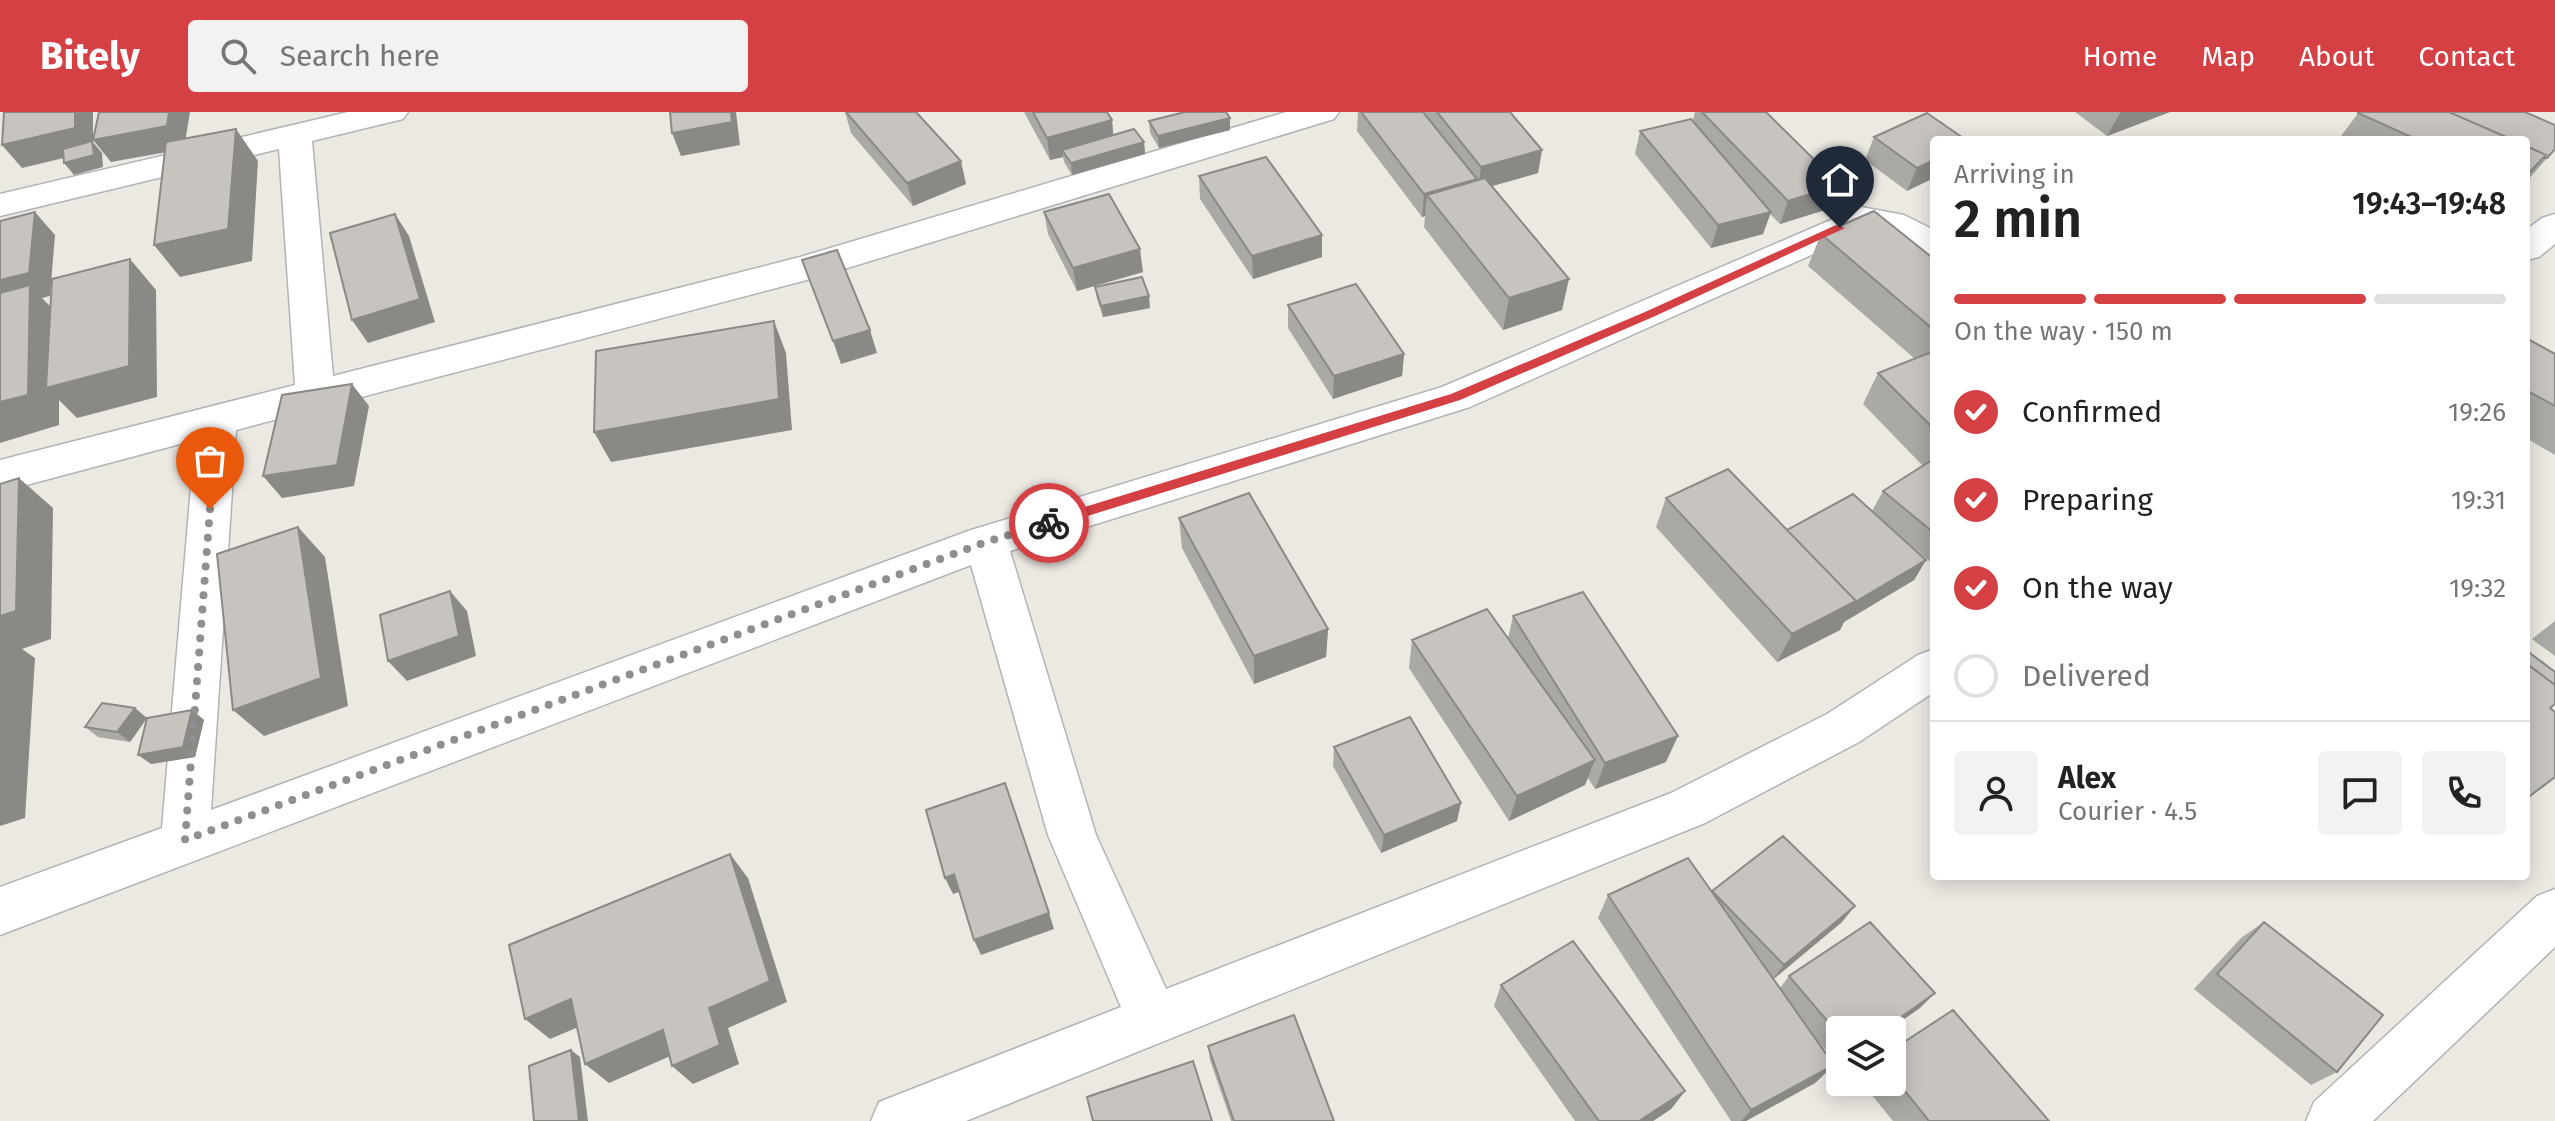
<!DOCTYPE html>
<meta charset="utf-8">
<style>
:root{--surface:#fff;--page:#f2f2f2;--text:#222;--muted:#767676;--line:#e0e0e0;--accent:#d54045}
body{margin:0;font-family:"Fira Sans",sans-serif;background:var(--page);color:var(--text);height:100vh;display:flex;flex-direction:column;font-size:30px;white-space:nowrap}
*{box-sizing:border-box;margin:0}
p{font-size:26px;color:var(--muted)}
.icon{flex:none;width:44px;height:44px;fill:none;stroke:currentColor;stroke-width:2;stroke-linecap:round;stroke-linejoin:round}
.map{position:relative;flex:1;overflow:hidden}
.panel{position:absolute;left:1930px;top:24px;width:600px;height:744px;display:flex;flex-direction:column;background:var(--surface);border-radius:8px;box-shadow:0 4px 20px #0003}
.panel>*{flex:none}
.fabs{position:absolute;left:1826px;top:904px;display:grid;gap:16px}
.fabs a{display:grid;place-items:center;width:80px;height:80px;border-radius:8px;background:var(--surface);box-shadow:0 4px 20px #0003;font-size:40px}
.pin{position:absolute;display:grid;place-items:center;width:68px;height:68px;color:#fff;margin:-82px -34px;border-radius:50% 50% 50% 0;rotate:-45deg;box-shadow:0 0 8px #0007}
.pin .icon{rotate:45deg}
.courier{position:absolute;display:grid;place-items:center;width:80px;height:80px;margin:-40px;border:6px solid #d54045;border-radius:50%;background:#fff;color:#222;box-shadow:0 2px 10px #0007}
.summary em{font-style:normal;font-weight:600}
.summary div{display:flex;flex-direction:column-reverse}
.summary{display:flex;align-items:center;justify-content:space-between;height:136px;padding:0 24px}
h1{font-size:52px;font-weight:600;line-height:60px}
.bar{display:grid;grid-template-columns:repeat(4,1fr);gap:12px 8px;align-content:center;height:96px;padding:0 24px}
.bar i{height:10px;border-radius:6px;background:var(--line)}
.bar .selected{background:var(--accent)}
.bar p{grid-column:span 4}
.line{display:flex;align-items:center;gap:20px;padding:0 24px;border-top:2px solid var(--line)}
.line div{flex:1}
.round{display:grid;place-items:center;flex:none;width:84px;height:84px;border-radius:8px;background:var(--page)}
ol{padding:0 24px;list-style:none}
li{display:flex;align-items:center;gap:24px;height:88px}
li p{margin-inline-start:auto}
li .icon{padding:8px;border-radius:50%;background:var(--accent);color:#fff;stroke-width:4}
li:last-child{color:var(--muted)}
li i{width:44px;height:44px;border:4px solid var(--line);border-radius:50%}
header{display:flex;align-items:center;gap:48px;box-sizing:border-box;height:112px;padding:0 40px;background:var(--accent);color:#fff}
header strong{font-size:38px}
nav{display:flex;gap:44px;margin-inline-start:auto;font-size:28px}
.search{width:560px;height:72px;background:var(--page);display:flex;align-items:center;gap:20px;box-sizing:border-box;padding:0 28px;border-radius:8px;color:var(--muted);font-size:30px}
.map>svg:first-child{display:block}
</style>
<header>
<strong>Bitely</strong>
<div class="search"><svg class="icon" aria-label="search" viewBox="0 0 24 24"><circle cx="10" cy="10" r="6"/><path d="M15 15l6 6"/></svg>Search here</div>
<nav><a>Home</a><a>Map</a><a>About</a><a>Contact</a></nav>
</header>
<div class="map">
<svg width="2555" height="1009" viewBox="0 0 2555 1009">
<rect width="100%" height="100%" fill="#ece9e3"/>
<g fill="none" stroke-linecap="round" stroke-linejoin="round">
<defs>
<path id="minor" d="M 348,0 L 408,0 L 403,7 L 312,29 L 333,264 L 800,145 L 1286,0 L 1339,0 L 1334,7 L 818,165 L 236,318 L 211,698 L 971,418 L 1442,275 L 1861,95 L 1904,103 L 1934,118 L 1934,148 C 1909,141 1893,122 1865,119 L 1470,295 L 1010,439 L 1096,723 L 1166,877 L 1671,681 L 1827,602 L 1918,543 L 1934,537 L 1934,580 L 1859,630 L 1705,711 L 966,1009 L 871,1009 L 879,990 L 1121,895 L 1048,723 L 971,453 L 0,823 L 0,775 L 162,716 L 195,328 L 0,380 L 0,348 L 295,273 L 279,37 L 0,104 L 0,82 Z
M 2555,102 L 2555,132 L 2539,145 L 2526,148 L 2526,118 L 2542,106 Z
M 2555,777 L 2555,835 L 2373,1009 L 2306,1009 L 2314,990 L 2537,784 Z"/>
</defs>
<use href="#minor" stroke="#b0b4b7" stroke-width="3"/>
<use href="#minor" fill="#fff" fill-rule="evenodd"/>
</g>
<path fill="#aba9a5" d="M 845,0 L 916,0 L 966,72 L 913,94 L 851,21 Z
M 1024,0 L 1107,0 L 1112,8 L 1113,23 L 1144,30 L 1145,42 L 1072,63 L 1064,50 L 1063,45 L 1050,48 Z
M 1358,0 L 1510,0 L 1542,38 L 1538,61 L 1492,74 L 1562,198 L 1503,218 L 1424,115 L 1425,104 L 1422,105 L 1357,19 Z
M 1695,0 L 1766,0 L 1840,73 L 1831,96 L 1780,112 L 1770,102 L 1763,122 L 1711,136 L 1635,42 L 1640,19 L 1693,8 Z
M 2075,0 L 2170,0 L 2107,24 Z
M 2359,0 L 2525,0 L 2555,13 L 2555,37 L 2527,69 L 2526,28 L 2338,28 Z
M 1149,9 L 1230,18 L 1159,36 L 1150,21 Z
M 1874,25 L 1966,28 L 1907,79 L 1865,48 Z
M 1199,64 L 1322,123 L 1322,145 L 1253,167 L 1200,87 Z
M 1044,100 L 1143,160 L 1077,179 L 1048,122 Z
M 1821,122 L 1934,147 L 1934,453 L 1913,435 L 1926,448 L 1914,468 L 1844,510 L 1840,518 L 1777,550 L 1656,415 L 1666,386 L 1787,418 L 1872,399 L 1883,379 L 1923,354 L 1863,292 L 1878,261 L 1915,247 L 1808,154 Z
M 1095,175 L 1150,196 L 1103,205 L 1097,187 Z
M 1288,193 L 1404,242 L 1402,264 L 1333,287 L 1288,216 Z
M 2526,226 L 2555,242 L 2555,343 L 2526,326 Z
M 1179,406 L 1328,517 L 1326,545 L 1254,572 L 1182,436 Z
M 1513,504 L 1666,650 L 1595,677 L 1588,666 L 1585,673 L 1509,709 L 1409,556 L 1412,528 L 1508,526 Z
M 2555,509 L 2555,544 L 2532,527 Z
M 192,598 L 204,608 L 195,645 L 151,652 L 147,606 L 130,630 L 98,625 L 85,615 Z
M 1334,635 L 1457,709 L 1381,741 L 1333,654 Z
M 1712,780 L 1842,810 L 1774,867 L 1780,876 L 1789,864 L 1920,896 L 1888,918 L 1840,918 L 1840,952 L 1838,953 L 1813,923 L 1834,953 L 1815,971 L 1746,1009 L 1731,1009 L 1598,806 L 1608,783 Z
M 2264,810 L 2337,960 L 2311,973 L 2194,877 L 2241,826 Z
M 1501,873 L 1685,979 L 1671,997 L 1653,1009 L 1575,1009 L 1494,894 Z
M 1208,934 L 1334,1009 L 1231,1009 L 1210,948 Z
M 1892,938 L 2049,1009 L 1893,1009 L 1861,970 L 1892,970 Z"/>
<path fill="#8b8986" d="M 75,0 L 93,0 L 93,27 L 169,0 L 190,0 L 184,37 L 111,50 L 93,28 L 93,30 L 102,41 L 103,55 L 74,63 L 64,51 L 93,39 L 22,56 L 2,33 Z
M 731,0 L 736,0 L 740,33 L 681,44 L 672,21 Z
M 2122,0 L 2170,0 L 2107,24 L 2120,1 Z
M 1230,6 L 1230,18 L 1159,36 L 1158,24 Z
M 1112,8 L 1114,31 L 1062,38 L 1063,45 L 1050,48 L 1047,26 Z
M 236,17 L 258,49 L 252,149 L 180,165 L 154,133 Z
M 1144,30 L 1145,42 L 1072,63 L 1071,51 Z
M 1542,38 L 1538,61 L 1478,78 L 1481,55 Z
M 1934,48 L 1934,66 L 1907,79 L 1917,56 Z
M 961,49 L 966,72 L 913,94 L 907,71 Z
M 1477,67 L 1474,90 L 1427,83 L 1425,104 L 1422,105 L 1424,82 Z
M 1840,73 L 1831,96 L 1780,112 L 1788,89 Z
M 35,100 L 55,123 L 50,184 L 42,186 L 60,204 L 130,147 L 156,178 L 157,285 L 77,306 L 59,288 L 59,313 L 0,331 L 0,168 Z
M 1771,100 L 1763,122 L 1711,136 L 1718,113 Z
M 395,102 L 409,124 L 435,210 L 368,231 L 352,208 Z
M 1322,123 L 1322,145 L 1253,167 L 1252,144 Z
M 1140,137 L 1143,160 L 1077,179 L 1073,156 Z
M 1569,167 L 1562,198 L 1503,218 L 1509,186 Z
M 1149,184 L 1150,196 L 1103,205 L 1101,194 Z
M 774,209 L 786,241 L 792,318 L 611,350 L 594,320 Z
M 870,218 L 877,241 L 841,252 L 833,229 Z
M 1404,242 L 1402,264 L 1333,287 L 1334,264 Z
M 352,272 L 369,294 L 354,374 L 282,386 L 263,364 Z
M 19,366 L 53,396 L 51,527 L 22,537 L 35,546 L 25,706 L 0,714 L 0,504 Z
M 298,415 L 325,445 L 348,594 L 264,624 L 233,598 Z
M 1926,448 L 1914,468 L 1844,510 L 1840,518 L 1777,550 L 1792,522 Z
M 450,479 L 467,499 L 476,544 L 407,569 L 388,549 Z
M 1328,517 L 1326,545 L 1254,572 L 1254,544 Z
M 135,596 L 147,606 L 130,630 L 117,620 Z
M 192,598 L 204,608 L 195,645 L 151,652 L 138,643 Z
M 1678,624 L 1666,650 L 1595,677 L 1605,651 Z
M 1595,648 L 1585,673 L 1509,709 L 1517,684 Z
M 1461,691 L 1457,709 L 1381,741 L 1384,723 Z
M 730,742 L 748,766 L 787,890 L 728,916 L 739,952 L 693,972 L 672,954 L 709,896 Z
M 954,762 L 962,779 L 953,782 L 945,766 Z
M 1855,794 L 1842,810 L 1772,868 L 1784,853 Z
M 1049,801 L 1054,817 L 981,843 L 974,828 Z
M 1935,881 L 1920,896 L 1888,918 L 1883,918 Z
M 571,887 L 595,908 L 550,927 L 525,907 Z
M 663,918 L 684,938 L 609,971 L 585,952 Z
M 571,938 L 580,945 L 588,1009 L 579,1009 Z
M 1834,953 L 1815,971 L 1746,1009 L 1741,1009 L 1751,998 Z
M 1685,979 L 1671,997 L 1653,1009 L 1639,1009 Z"/>
<path fill="#c7c4c0" stroke="#8b8986" stroke-width="2" d="M 4,0 L 75,0 L 75,16 L 2,33 Z
M 99,0 L 169,0 L 167,14 L 93,28 Z
M 670,0 L 731,0 L 732,10 L 672,21 Z
M 846,0 L 916,0 L 961,49 L 907,71 Z
M 1033,0 L 1107,0 L 1112,8 L 1047,26 Z
M 1185,0 L 1226,0 L 1230,6 L 1158,24 L 1149,9 Z
M 1361,0 L 1423,0 L 1477,67 L 1424,82 Z
M 1437,0 L 1510,0 L 1542,38 L 1481,55 Z
M 1702,0 L 1766,0 L 1840,73 L 1788,89 Z
M 2359,0 L 2449,0 L 2513,28 L 2418,28 L 2358,1 Z
M 2449,0 L 2525,0 L 2555,13 L 2555,37 L 2547,46 L 2544,45 L 2546,43 L 2526,34 L 2526,28 L 2513,28 Z
M 1927,1 L 1966,28 L 1934,28 L 1934,48 L 1917,56 L 1874,25 Z
M 1691,7 L 1771,100 L 1718,113 L 1640,19 Z
M 236,17 L 228,117 L 154,133 L 166,30 Z
M 1134,17 L 1144,30 L 1071,51 L 1062,38 Z
M 92,29 L 94,43 L 64,51 L 63,37 Z
M 2526,34 L 2546,43 L 2526,64 Z
M 1266,45 L 1322,123 L 1252,144 L 1199,64 Z
M 1485,66 L 1569,167 L 1509,186 L 1427,83 Z
M 1109,82 L 1140,137 L 1073,156 L 1044,100 Z
M 1874,99 L 1934,147 L 1934,218 L 1821,122 Z
M 35,100 L 29,161 L 0,168 L 0,109 Z
M 395,102 L 420,187 L 352,208 L 330,121 Z
M 837,138 L 870,218 L 833,229 L 802,148 Z
M 130,147 L 129,254 L 46,276 L 52,167 Z
M 1142,165 L 1149,184 L 1101,194 L 1095,175 Z
M 1356,172 L 1404,242 L 1334,264 L 1288,193 Z
M 30,173 L 28,283 L 0,290 L 0,181 Z
M 774,209 L 779,287 L 594,320 L 596,239 Z
M 2526,226 L 2555,242 L 2555,294 L 2526,278 Z
M 1934,239 L 1934,317 L 1878,261 Z
M 352,272 L 337,353 L 263,364 L 282,283 Z
M 1932,348 L 1934,350 L 1934,421 L 1883,379 Z
M 1728,357 L 1856,489 L 1792,522 L 1666,386 Z
M 19,366 L 16,499 L 0,504 L 0,372 Z
M 1249,381 L 1328,517 L 1254,544 L 1179,406 Z
M 1853,382 L 1926,448 L 1855,490 L 1856,489 L 1787,418 Z
M 298,415 L 321,566 L 233,598 L 217,442 Z
M 450,479 L 459,524 L 388,549 L 380,503 Z
M 1583,480 L 1678,624 L 1605,651 L 1513,504 Z
M 1487,497 L 1595,648 L 1517,684 L 1412,528 Z
M 2526,538 L 2555,560 L 2555,573 L 2526,551 Z
M 2526,551 L 2555,573 L 2555,592 L 2550,596 L 2555,600 L 2555,665 L 2526,687 Z
M 102,591 L 135,596 L 117,620 L 85,615 Z
M 192,598 L 183,635 L 138,643 L 147,606 Z
M 1410,605 L 1461,691 L 1384,723 L 1334,635 Z
M 1005,671 L 1049,801 L 974,828 L 954,762 L 945,766 L 926,698 Z
M 1783,724 L 1855,794 L 1784,853 L 1712,779 Z
M 730,742 L 770,869 L 709,896 L 720,933 L 672,954 L 663,918 L 585,952 L 571,887 L 525,907 L 509,833 Z
M 1688,746 L 1834,953 L 1751,998 L 1608,783 Z
M 1870,810 L 1935,881 L 1883,918 L 1840,918 L 1840,924 L 1789,864 Z
M 2264,810 L 2383,903 L 2337,960 L 2217,862 Z
M 1573,829 L 1685,979 L 1639,1009 L 1599,1009 L 1501,873 Z
M 1953,898 L 2049,1009 L 1929,1009 L 1892,963 L 1892,938 Z
M 1294,903 L 1334,1009 L 1234,1009 L 1208,934 Z
M 571,938 L 579,1009 L 534,1009 L 529,954 Z
M 1193,949 L 1212,1009 L 1093,1009 L 1087,985 Z"/>
<path fill="#d54045" d="M 1836,113 L 1845,116 L 1653,205 L 1460,288 L 1049,416 L 1042,411 L 1049,406 L 1451,282 L 1645,200 Z"/>
<g fill="none" stroke-linecap="round" stroke-linejoin="round">
<path stroke="#8e8f8f" stroke-width="8" stroke-dasharray="0 14.4" d="M 210,397 L 185,728 L 986,430 L 1049,411"/>
</g>
</svg>
<div class="fabs">
<a><svg class="icon" aria-label="layers" viewBox="0 0 24 24"><path d="M12 4l9 5-9 5-9-5zM3 14l9 5 9-5"/></svg></a>
</div>
<div class="pin" style="left:210px;top:397px;background:#ea580c"><svg class="icon" aria-label="bag" viewBox="0 0 24 24"><path d="M5 8h14l-1 12H6zM9 8a3 3 0 0 1 6 0"/></svg></div>
<div class="pin" style="left:1840px;top:116px;background:#1f2937"><svg class="icon" aria-label="home" viewBox="0 0 24 24"><path d="M3 11l9-7 9 7M6 9v11h12V9"/></svg></div>
<div class="courier" style="left:1049px;top:411px"><svg class="icon" aria-label="bike" viewBox="0 0 24 24"><circle cx="6" cy="16" r="4"/><circle cx="18" cy="16" r="4"/><path d="M6 16l4-8h5l3 8M10 8l3 8H6M13 5h3"/></svg></div>
<section class="panel">
<div class="summary"><div><h1>2 min</h1><p>Arriving in</p></div><em>19:43–19:48</em></div>
<div class="bar"><i class="selected"></i><i class="selected"></i><i class="selected"></i><i></i><p>On the way · 150 m</p></div>
<ol>
<li><svg class="icon" aria-label="check" viewBox="0 0 24 24"><path d="M5 12l5 5 9-10"/></svg>Confirmed<p>19:26</p></li>
<li><svg class="icon" aria-label="check" viewBox="0 0 24 24"><path d="M5 12l5 5 9-10"/></svg>Preparing<p>19:31</p></li>
<li><svg class="icon" aria-label="check" viewBox="0 0 24 24"><path d="M5 12l5 5 9-10"/></svg>On the way<p>19:32</p></li>
<li><i></i>Delivered</li>
</ol>
<div class="line" style="height:144px"><a class="round"><svg class="icon" aria-label="person" viewBox="0 0 24 24"><circle cx="12" cy="8" r="4"/><path d="M4 21q1-7 8-7t8 7"/></svg></a><div><b>Alex</b><p>Courier · 4.5</p></div><a class="round"><svg class="icon" aria-label="chat" viewBox="0 0 24 24"><path d="M4 5h16v11H9l-5 4z"/></svg></a><a class="round"><svg class="icon" aria-label="phone" viewBox="0 0 24 24"><path d="M5 4h4l2 5-3 2q2 4 5 5l2-3 5 2v4C11 20 4 13 5 4z"/></svg></a></div>
</section>
</div>
